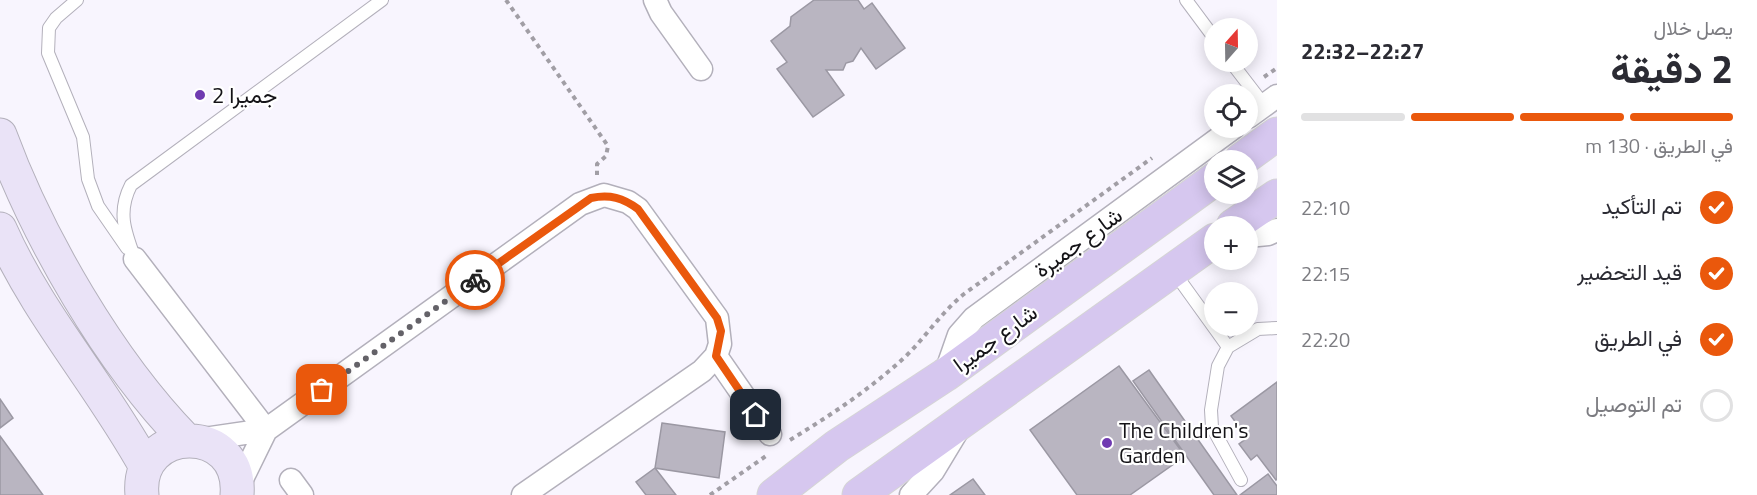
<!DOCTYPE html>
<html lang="ar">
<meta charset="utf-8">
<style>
:root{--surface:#fff;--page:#f7f7f7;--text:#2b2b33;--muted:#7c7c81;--line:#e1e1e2;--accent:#ea580c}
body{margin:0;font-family:"Titillium Web",Vazirmatn,sans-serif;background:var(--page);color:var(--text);direction:rtl;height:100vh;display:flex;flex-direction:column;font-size:22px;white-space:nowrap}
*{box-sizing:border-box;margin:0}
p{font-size:20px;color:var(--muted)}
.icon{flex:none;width:33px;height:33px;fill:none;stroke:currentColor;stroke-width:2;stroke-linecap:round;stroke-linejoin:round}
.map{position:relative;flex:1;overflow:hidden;direction:ltr}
.panel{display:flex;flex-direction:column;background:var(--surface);width:480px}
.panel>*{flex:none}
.needle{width:39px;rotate:20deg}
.tools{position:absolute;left:1204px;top:18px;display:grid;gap:12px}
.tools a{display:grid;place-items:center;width:54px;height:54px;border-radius:50%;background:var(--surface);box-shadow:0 3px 15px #0003;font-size:30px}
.pin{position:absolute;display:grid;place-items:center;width:51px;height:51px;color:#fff;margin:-26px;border-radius:12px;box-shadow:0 3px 9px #0006}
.courier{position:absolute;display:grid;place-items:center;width:60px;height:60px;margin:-30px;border:4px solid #ea580c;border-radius:50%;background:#fff;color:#222;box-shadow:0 2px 8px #0007}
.overview em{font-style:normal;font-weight:700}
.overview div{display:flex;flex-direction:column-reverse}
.overview{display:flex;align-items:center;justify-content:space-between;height:102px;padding:0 24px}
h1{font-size:39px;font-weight:700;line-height:45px}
.bar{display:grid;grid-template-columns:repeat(4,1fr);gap:9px 6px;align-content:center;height:72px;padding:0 24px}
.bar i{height:8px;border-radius:4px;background:var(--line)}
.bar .selected{background:var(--accent)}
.bar p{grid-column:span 4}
ol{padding:0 24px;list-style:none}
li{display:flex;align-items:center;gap:18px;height:66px}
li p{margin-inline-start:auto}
li .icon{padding:6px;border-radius:50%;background:var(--accent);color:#fff;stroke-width:4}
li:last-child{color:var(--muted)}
li i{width:33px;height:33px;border:3px solid var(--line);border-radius:50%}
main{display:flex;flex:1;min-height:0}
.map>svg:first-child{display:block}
</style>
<main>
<section class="panel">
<div class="overview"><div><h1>2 دقيقة</h1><p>يصل خلال</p></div><em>22:27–22:32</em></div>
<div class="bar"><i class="selected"></i><i class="selected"></i><i class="selected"></i><i></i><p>في الطريق · 130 m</p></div>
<ol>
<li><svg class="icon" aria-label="check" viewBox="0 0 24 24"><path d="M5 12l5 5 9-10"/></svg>تم التأكيد<p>22:10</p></li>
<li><svg class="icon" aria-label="check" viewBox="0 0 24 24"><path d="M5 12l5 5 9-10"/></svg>قيد التحضير<p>22:15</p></li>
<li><svg class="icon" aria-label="check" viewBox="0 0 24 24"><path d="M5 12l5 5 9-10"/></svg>في الطريق<p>22:20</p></li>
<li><i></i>تم التوصيل</li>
</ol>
</section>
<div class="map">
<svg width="1277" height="495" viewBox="0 0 1277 495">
<rect width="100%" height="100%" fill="#f8f5fe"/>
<path fill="#b9b5c1" stroke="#9b98a3" stroke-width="1.5" d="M 814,0 L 858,0 L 864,9 L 872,3 L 905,48 L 876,69 L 861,48 L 853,61 L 846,63 L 843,70 L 826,70 L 844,95 L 813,117 L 777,69 L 787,62 L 771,41 L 790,26 L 791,17 Z
M 1119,366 L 1185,456 L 1130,495 L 1077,495 L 1030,430 Z
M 1149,370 L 1237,495 L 1214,495 L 1133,381 Z
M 1277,382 L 1277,479 L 1276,480 L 1257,455 L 1251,460 L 1239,444 L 1247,438 L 1231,416 Z
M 0,399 L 13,418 L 0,428 Z
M 662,423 L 725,432 L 719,478 L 655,468 Z
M 0,436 L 43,495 L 0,495 Z
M 655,468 L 676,495 L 646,495 L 636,482 Z
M 1268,474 L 1277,486 L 1277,495 L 1240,495 Z
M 973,479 L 985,495 L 950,495 Z"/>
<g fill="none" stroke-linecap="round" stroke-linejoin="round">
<defs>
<path id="lane" d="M 77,0 L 56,18 L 49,28 L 48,53 L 83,137 L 88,179 L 98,206 L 127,248
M 1186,0 L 1215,39
M 1231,62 L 1264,105
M 135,259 C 125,232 117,212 131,185 L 382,0
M 1174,272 L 1228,347
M 1241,480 L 1212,427 L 1211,410 L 1218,366 L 1228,347 L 1258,329 L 1277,328"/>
<path id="street" d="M 655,0 L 661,13 L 701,69
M 1248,117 L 1277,96
M 1248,236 L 1268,234 L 1277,230
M 135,259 L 266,430
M 716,356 L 770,434
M 945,375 L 959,335 L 974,318 L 1233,128
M 197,440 L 266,430
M 291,480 L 302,495
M 238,487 L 266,430 L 580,204 L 604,195 L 628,202 L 638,209 L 717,318 L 720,344 L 716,356 L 702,371 L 523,495
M 911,495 L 933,471 L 959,428"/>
<path id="secondary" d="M 0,135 C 38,238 109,361 186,440
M 0,229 C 38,315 101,385 146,467
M 142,495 C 135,424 243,422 237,495"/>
<path id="primary" d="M 1241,160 L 1277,134
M 1233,226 L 1277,196
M 774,495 L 837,446 L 945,375 L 1215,179
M 859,495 L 1215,240"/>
</defs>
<use href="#lane" stroke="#b3b0bb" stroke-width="14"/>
<use href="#street" stroke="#b3b0bb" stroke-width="25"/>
<use href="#secondary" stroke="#b3b0bb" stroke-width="35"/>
<use href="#primary" stroke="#d5d5d5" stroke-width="35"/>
<path stroke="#a19ea5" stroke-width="4" stroke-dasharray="4.5 4.5" stroke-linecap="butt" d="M 506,0 L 608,146 L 606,156 L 597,164 L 597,175
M 1264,77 L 1277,68
M 790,440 C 831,415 872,388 907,355 C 927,335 942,312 964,294 L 1152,158
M 710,495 L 766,456"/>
<use href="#lane" stroke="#fff" stroke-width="12"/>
<use href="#street" stroke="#fff" stroke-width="22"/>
<use href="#secondary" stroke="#eae3f7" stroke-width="33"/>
<use href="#primary" stroke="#d6c7ef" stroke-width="33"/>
</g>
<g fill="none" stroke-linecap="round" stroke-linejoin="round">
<path stroke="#646268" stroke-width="6" stroke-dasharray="0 10.8" d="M 322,390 L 475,280"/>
<path stroke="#ea580c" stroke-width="8" d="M 475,280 L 591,198 C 610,194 623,198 638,209 L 717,318 L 721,331 L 716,356 L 756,415"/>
</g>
<g fill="#703bb1" stroke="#fff" stroke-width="2">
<circle cx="200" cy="95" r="6"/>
<circle cx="1107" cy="443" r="6"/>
</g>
<g text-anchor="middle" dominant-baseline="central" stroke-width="4.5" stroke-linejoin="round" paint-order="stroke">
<g font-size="22" fill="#141317" stroke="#fff" text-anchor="start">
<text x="212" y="95">جميرا 2</text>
<text x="1119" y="430">The Children's<tspan x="1119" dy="25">Garden</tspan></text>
</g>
<g font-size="22" fill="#141317" stroke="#fff">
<text transform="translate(1078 242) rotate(-36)">شارع جميرة</text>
<text transform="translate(995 338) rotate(-36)">شارع جميرا</text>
</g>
</g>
</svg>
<div class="tools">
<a><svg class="needle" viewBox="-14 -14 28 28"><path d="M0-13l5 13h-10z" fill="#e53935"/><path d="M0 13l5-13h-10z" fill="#7c7c81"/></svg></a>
<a><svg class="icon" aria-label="locate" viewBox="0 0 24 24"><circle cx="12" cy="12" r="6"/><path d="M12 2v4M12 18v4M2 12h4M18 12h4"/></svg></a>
<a><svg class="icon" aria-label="layers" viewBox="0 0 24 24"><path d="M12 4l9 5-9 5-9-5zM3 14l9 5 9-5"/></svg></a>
<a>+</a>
<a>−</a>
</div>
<div class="pin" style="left:322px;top:390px;background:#ea580c"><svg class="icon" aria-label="bag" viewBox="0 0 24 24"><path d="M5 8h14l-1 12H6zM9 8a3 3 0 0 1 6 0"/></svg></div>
<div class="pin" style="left:756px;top:415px;background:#1f2937"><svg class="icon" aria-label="home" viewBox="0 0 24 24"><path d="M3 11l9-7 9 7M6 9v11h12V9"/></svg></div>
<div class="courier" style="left:475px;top:280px"><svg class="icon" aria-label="bike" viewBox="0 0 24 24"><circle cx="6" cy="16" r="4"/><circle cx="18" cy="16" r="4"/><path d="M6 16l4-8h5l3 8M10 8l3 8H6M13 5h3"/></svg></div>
</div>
</main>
